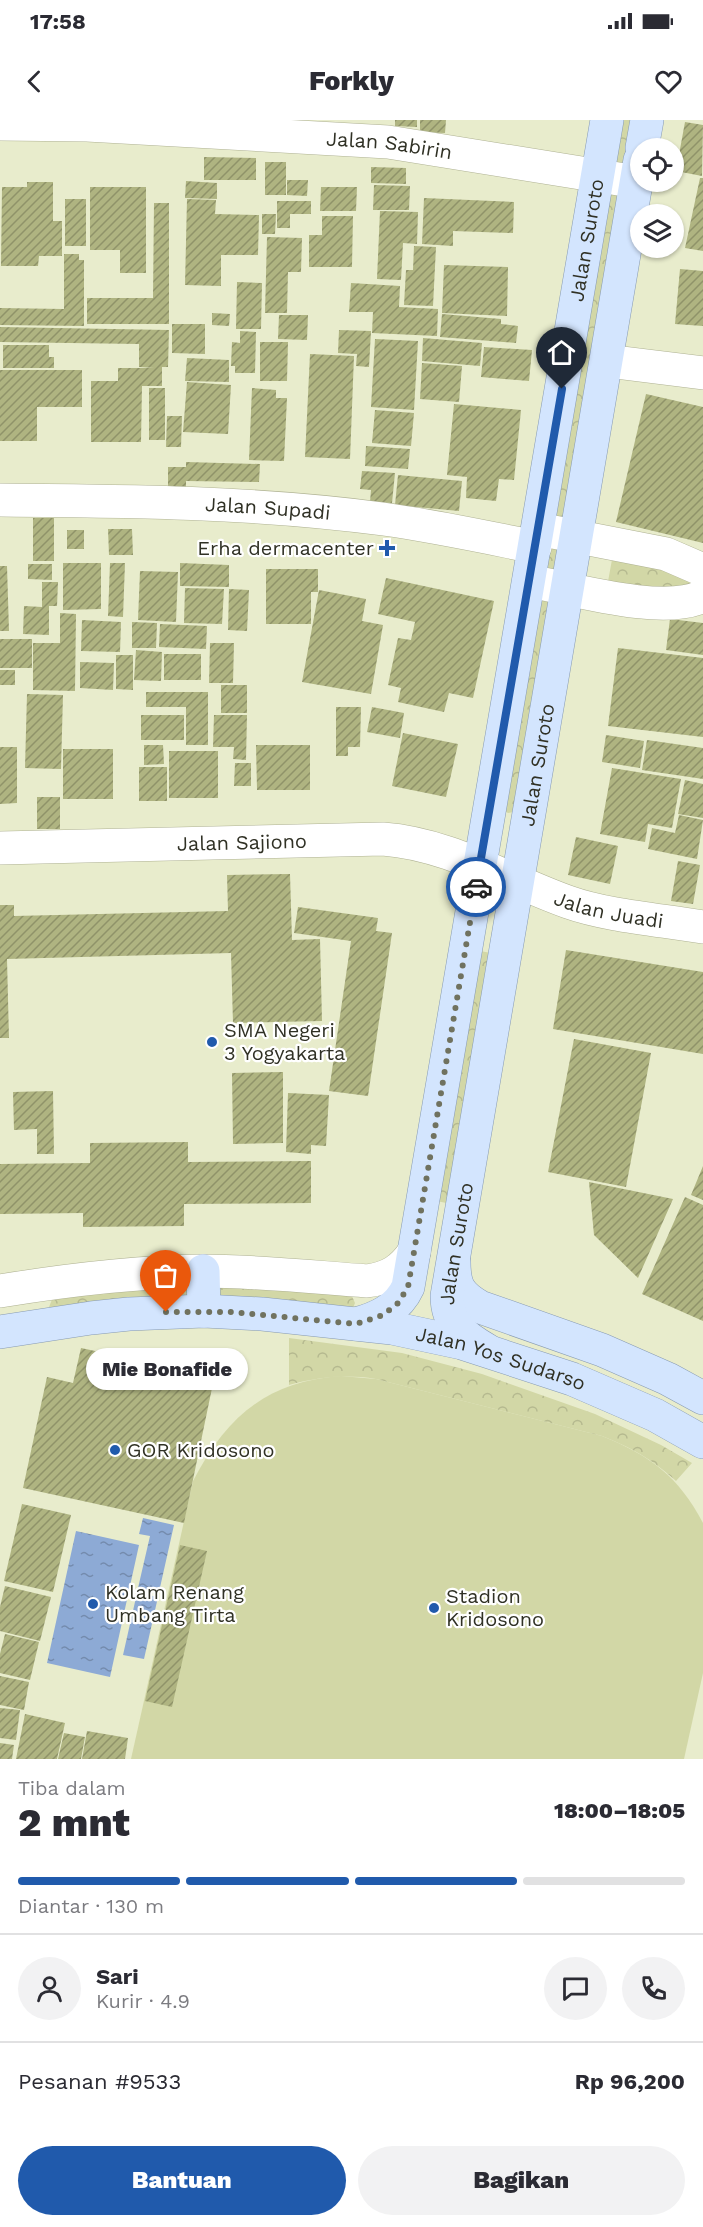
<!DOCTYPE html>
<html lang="id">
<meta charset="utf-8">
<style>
:root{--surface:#fff;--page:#f2f2f3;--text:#2b2b33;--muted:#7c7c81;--line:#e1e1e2;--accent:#205aac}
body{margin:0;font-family:"Work Sans",sans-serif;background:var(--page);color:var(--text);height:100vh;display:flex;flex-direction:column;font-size:22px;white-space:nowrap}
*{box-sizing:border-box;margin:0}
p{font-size:20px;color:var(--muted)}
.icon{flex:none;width:33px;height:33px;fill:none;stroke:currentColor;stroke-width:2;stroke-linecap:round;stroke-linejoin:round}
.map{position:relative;height:1639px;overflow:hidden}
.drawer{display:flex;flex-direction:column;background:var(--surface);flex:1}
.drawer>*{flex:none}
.buttons{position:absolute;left:630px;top:18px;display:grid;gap:12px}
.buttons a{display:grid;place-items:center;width:54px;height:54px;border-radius:50%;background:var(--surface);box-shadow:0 2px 4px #0004;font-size:30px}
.pin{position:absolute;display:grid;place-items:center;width:51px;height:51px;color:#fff;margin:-62px -26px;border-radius:50% 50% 50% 0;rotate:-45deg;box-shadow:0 0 6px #0007}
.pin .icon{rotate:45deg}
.courier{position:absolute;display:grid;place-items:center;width:60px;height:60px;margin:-30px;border:4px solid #205aac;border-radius:50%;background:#fff;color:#222;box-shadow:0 2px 8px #0007}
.bubble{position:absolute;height:42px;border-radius:21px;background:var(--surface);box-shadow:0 2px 4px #0004;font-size:20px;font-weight:800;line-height:42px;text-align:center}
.head em{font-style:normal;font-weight:800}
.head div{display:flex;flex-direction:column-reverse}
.head{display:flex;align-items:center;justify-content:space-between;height:102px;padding:0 18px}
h1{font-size:39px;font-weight:800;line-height:45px}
.bar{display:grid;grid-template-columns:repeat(4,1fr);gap:9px 6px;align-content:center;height:72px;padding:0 18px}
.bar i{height:8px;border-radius:4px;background:var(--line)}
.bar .on{background:var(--accent)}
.bar p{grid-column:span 4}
.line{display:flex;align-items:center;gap:15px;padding:0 18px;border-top:2px solid var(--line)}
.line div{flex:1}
.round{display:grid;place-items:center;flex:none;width:63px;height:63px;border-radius:32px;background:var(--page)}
.primary-button{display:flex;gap:12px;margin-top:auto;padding:12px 18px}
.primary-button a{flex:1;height:69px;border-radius:36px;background:var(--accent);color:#fff;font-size:24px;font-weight:800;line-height:69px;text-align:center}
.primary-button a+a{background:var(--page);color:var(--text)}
.status{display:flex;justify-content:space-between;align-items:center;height:42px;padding:0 30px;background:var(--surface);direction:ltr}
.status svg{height:16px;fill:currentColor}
header{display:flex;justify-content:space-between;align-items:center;height:78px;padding:0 18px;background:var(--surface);font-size:27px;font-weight:800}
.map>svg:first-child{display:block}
</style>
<div class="status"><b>17:58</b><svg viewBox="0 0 49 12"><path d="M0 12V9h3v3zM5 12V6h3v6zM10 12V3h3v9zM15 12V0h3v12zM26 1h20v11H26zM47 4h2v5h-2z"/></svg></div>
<header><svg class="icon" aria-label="back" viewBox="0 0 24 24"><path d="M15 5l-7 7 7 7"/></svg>Forkly<svg class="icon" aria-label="heart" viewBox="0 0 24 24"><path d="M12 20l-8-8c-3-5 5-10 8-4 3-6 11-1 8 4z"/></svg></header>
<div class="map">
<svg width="703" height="1639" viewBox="0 0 703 1639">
<defs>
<pattern id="park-crowns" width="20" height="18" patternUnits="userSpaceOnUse" patternTransform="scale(1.5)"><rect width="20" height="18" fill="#d2d7a6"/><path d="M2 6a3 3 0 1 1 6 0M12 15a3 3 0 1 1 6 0" fill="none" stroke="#b5b98f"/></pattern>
<pattern id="water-ripples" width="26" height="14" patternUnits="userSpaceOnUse" patternTransform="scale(1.5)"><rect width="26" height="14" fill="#8daad5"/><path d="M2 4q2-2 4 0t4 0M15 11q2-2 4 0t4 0" fill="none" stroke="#748bad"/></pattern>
<pattern id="building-hatch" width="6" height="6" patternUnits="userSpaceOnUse" patternTransform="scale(1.5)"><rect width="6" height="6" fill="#afb481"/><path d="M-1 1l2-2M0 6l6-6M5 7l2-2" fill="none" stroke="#8f9369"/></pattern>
</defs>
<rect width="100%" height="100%" fill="#e8eccc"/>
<path fill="#d2d7a6" d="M 341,1256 L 376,1259 L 602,1316 C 651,1336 678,1356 703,1403 L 703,1553 L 684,1639 L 131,1639 L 193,1361 C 226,1297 267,1261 341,1256 Z"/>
<path fill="url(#park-crowns)" d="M 618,0 L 639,0 L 514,692 L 508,693 L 503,690 Z
M 613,434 C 640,440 671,444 692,464 L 691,468 L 607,467 Z
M 480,831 L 497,834 L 452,1084 L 436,1081 Z
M 189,1164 L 194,1178 L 51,1191 L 49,1187 L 53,1177 Z
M 215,1166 L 351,1174 L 355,1183 L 353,1188 L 217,1180 Z
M 289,1218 L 402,1233 L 482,1254 L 595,1294 L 661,1325 L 692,1343 L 676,1361 C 652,1339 632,1328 602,1316 L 376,1259 C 345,1254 319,1257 289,1265 Z"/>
<path fill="url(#water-ripples)" d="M 143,1398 L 174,1405 L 159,1472 L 138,1468 L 150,1416 L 139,1414 Z
M 76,1411 L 139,1425 L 110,1557 L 47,1543 Z
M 137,1473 L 158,1477 L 144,1539 L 123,1535 Z"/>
<path fill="url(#building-hatch)" d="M 395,0 L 417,0 L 417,7 L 395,6 Z
M 420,0 L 446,0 L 445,13 L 420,12 Z
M 685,2 L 703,5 L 702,56 L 676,51 Z
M 204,37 L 256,38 L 256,60 L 204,60 Z
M 265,42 L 286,42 L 286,75 L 265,75 Z
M 371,47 L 406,48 L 406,64 L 371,63 Z
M 700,58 L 703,58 L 703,131 L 685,128 Z
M 287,60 L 308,60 L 307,76 L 287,75 Z
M 186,61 L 217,63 L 217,79 L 185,78 Z
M 27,62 L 53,62 L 53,101 L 62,101 L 62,136 L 39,136 L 38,146 L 1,146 L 2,67 L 27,67 Z
M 374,65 L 410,66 L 409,90 L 373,90 Z
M 90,67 L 146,67 L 146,153 L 120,153 L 120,130 L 90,130 Z
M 321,67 L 357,67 L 356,91 L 320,91 Z
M 424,78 L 514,82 L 513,113 L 453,111 L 453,126 L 422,124 Z
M 65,79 L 86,79 L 86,126 L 65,126 Z
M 187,79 L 216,80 L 215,94 L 259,95 L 258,135 L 221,135 L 221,166 L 185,165 Z
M 277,81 L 311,81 L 311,94 L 290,94 L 290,108 L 277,108 Z
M 154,83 L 169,83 L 169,204 L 87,204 L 87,178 L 153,178 Z
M 380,91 L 418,92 L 417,124 L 403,123 L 401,160 L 377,159 Z
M 262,94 L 276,94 L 275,114 L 262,114 Z
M 322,96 L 353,96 L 352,147 L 309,147 L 309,115 L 322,115 Z
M 267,117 L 302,118 L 301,152 L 288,152 L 287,193 L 265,193 Z
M 414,126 L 436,127 L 433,186 L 404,185 L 406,150 L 413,150 Z
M 64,134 L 79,134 L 79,140 L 84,140 L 84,206 L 0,205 L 0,188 L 64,189 Z
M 444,145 L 508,147 L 507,196 L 442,193 Z
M 680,149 L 703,151 L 703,206 L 675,204 Z
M 237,162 L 262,163 L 261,209 L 236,209 Z
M 351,163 L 400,166 L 399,187 L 438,189 L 437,216 L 372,213 L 373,192 L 349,192 Z
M 212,193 L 230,194 L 229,206 L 212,205 Z
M 442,194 L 501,199 L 501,204 L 518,206 L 516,223 L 440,217 Z
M 279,195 L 308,195 L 307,220 L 278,219 Z
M 172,204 L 205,204 L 205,234 L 172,233 Z
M 0,207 L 169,210 L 168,247 L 162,247 L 162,266 L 142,266 L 141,322 L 91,322 L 91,261 L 118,261 L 118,248 L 154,248 L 139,247 L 139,224 L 0,222 Z
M 339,210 L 371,211 L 369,247 L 356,246 L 357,234 L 338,233 Z
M 240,211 L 256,212 L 255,253 L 235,253 L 235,246 L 231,246 L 232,222 L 240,223 Z
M 423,218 L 482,223 L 480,246 L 422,241 Z
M 375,219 L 418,221 L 414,290 L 371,287 Z
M 260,222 L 288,222 L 287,261 L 260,261 Z
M 3,225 L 49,225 L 49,237 L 54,237 L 54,248 L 3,248 Z
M 484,227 L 532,230 L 529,261 L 481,257 Z
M 310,234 L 354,236 L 350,339 L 305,337 Z
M 187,238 L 229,240 L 229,262 L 185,261 Z
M 422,243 L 462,246 L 459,282 L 420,279 Z
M 0,250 L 82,250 L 82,287 L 37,287 L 37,321 L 0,321 Z
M 187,262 L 231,265 L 228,314 L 183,312 Z
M 149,268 L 165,268 L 165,320 L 149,320 Z
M 252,268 L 276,270 L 276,278 L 287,278 L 284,341 L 249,340 Z
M 646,274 L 703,287 L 703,423 L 616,402 Z
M 454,284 L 521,290 L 514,360 L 499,359 L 496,381 L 466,378 L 467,357 L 447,355 Z
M 375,290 L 414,293 L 411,326 L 372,323 Z
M 167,296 L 182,296 L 181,327 L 166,327 Z
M 366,326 L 410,329 L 408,349 L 365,346 Z
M 186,342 L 260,344 L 259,362 L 186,361 L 186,367 L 168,367 L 168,347 L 186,347 Z
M 362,351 L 395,353 L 392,383 L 370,382 L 371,370 L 360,369 Z
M 398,355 L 462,361 L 459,391 L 395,385 Z
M 33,398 L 54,398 L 54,441 L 33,441 Z
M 108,409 L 132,409 L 133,435 L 109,435 Z
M 67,410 L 84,410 L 84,429 L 67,429 Z
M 63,443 L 101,443 L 101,489 L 63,490 Z
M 110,443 L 125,443 L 123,497 L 108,496 Z
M 180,443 L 229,445 L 229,467 L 180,466 Z
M 28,444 L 52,444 L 52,460 L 28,459 Z
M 0,446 L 7,446 L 9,511 L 0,511 Z
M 266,449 L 318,449 L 318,472 L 311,472 L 311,504 L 266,504 Z
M 140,451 L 178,452 L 176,502 L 138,500 Z
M 386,458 L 494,481 L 473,578 L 449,573 L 444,592 L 398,582 L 401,568 L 388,565 L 398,518 L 411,520 L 415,502 L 378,494 Z
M 42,462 L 58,462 L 57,486 L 49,486 L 49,515 L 23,514 L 24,486 L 42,487 Z
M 185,468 L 224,469 L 222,504 L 184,503 Z
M 229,469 L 249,470 L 247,511 L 228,510 Z
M 319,470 L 366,479 L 362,501 L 383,505 L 371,574 L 302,562 Z
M 60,493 L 76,494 L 75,571 L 33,570 L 33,523 L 60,523 Z
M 670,499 L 703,503 L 703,535 L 666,530 Z
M 82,500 L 121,502 L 120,532 L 81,531 Z
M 132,502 L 157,503 L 156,528 L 132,528 Z
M 160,504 L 207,506 L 206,529 L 159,527 Z
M 0,519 L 32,519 L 32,548 L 0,548 Z
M 210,523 L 234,523 L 233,563 L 209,563 Z
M 618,528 L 703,538 L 703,617 L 608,606 Z
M 136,530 L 162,532 L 161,561 L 134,560 Z
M 164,534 L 201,534 L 201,560 L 164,560 Z
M 116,535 L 133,535 L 133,570 L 116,569 Z
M 80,542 L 114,543 L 113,570 L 80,568 Z
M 0,550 L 15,550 L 15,565 L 0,565 Z
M 221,565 L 247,565 L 247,593 L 221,593 Z
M 146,572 L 208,572 L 208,625 L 186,625 L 186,587 L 146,587 Z
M 27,574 L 63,575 L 61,649 L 25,648 Z
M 336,587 L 361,587 L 360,627 L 348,627 L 348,636 L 336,636 Z
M 372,587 L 404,593 L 400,618 L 367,612 Z
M 141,595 L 184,595 L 184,620 L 141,620 Z
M 214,595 L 247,595 L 246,640 L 233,639 L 234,627 L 213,627 Z
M 403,613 L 458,624 L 446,677 L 392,666 Z
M 606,615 L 644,621 L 640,648 L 602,642 Z
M 647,620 L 703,628 L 703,659 L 642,650 Z
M 144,625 L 163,625 L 164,644 L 144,645 Z
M 256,625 L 310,625 L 310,670 L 257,670 Z
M 0,627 L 17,627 L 17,683 L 0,684 Z
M 63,629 L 113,629 L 113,679 L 63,679 Z
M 169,631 L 218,631 L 218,678 L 169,678 Z
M 235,643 L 251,643 L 251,666 L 234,666 Z
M 139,647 L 167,647 L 167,681 L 139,681 Z
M 612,648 L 681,659 L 672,708 L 648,704 L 645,722 L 600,714 Z
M 685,660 L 703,664 L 703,698 L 678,694 Z
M 37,677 L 60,677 L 60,709 L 37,709 Z
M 679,695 L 703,700 L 697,739 L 648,729 L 652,708 L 675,713 Z
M 576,717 L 618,726 L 610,764 L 568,755 Z
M 678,741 L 700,745 L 693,784 L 671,781 Z
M 290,754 L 292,820 L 320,819 L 322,901 L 233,903 L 231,833 L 7,839 L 9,918 L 0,918 L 0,785 L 14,785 L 14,796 L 228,791 L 227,755 Z
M 298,787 L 378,798 L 376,811 L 392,813 L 368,976 L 329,971 L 351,821 L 294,813 Z
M 566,830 L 703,852 L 703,934 L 553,909 Z
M 574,919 L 651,933 L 626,1067 L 548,1052 Z
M 283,952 L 283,1023 L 233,1024 L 232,953 Z
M 53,971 L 54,1034 L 37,1034 L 37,1009 L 14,1010 L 13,972 Z
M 288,973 L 329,975 L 326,1026 L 311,1025 L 311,1034 L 286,1032 Z
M 188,1022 L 188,1042 L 311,1041 L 311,1083 L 184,1084 L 184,1106 L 83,1107 L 83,1093 L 0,1094 L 0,1044 L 90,1043 L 90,1023 Z
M 703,1046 L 703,1080 L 691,1075 Z
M 589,1062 L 673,1079 L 638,1158 L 594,1115 Z
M 685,1077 L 703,1085 L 703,1201 L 642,1174 Z
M 81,1228 L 142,1241 L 144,1229 L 217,1244 L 184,1403 L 23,1368 L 47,1257 L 73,1263 Z
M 22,1384 L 71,1395 L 53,1472 L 4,1461 Z
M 180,1425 L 207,1431 L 172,1587 L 145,1581 Z
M 5,1466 L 51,1477 L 40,1521 L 0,1511 L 0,1487 Z
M 5,1514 L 39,1522 L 30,1560 L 0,1553 L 0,1534 Z
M 0,1556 L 29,1562 L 24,1590 L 0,1585 Z
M 0,1588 L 20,1590 L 16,1620 L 0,1618 Z
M 25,1594 L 65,1603 L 57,1639 L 16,1639 Z
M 87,1611 L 128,1618 L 125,1639 L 82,1639 Z
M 64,1613 L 85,1617 L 81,1639 L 58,1639 Z
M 0,1623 L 14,1625 L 12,1639 L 0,1639 Z"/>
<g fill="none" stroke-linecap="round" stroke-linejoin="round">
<defs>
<g id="minor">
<path id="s1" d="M 0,4 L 87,5 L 388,22 L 637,62"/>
<path d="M 607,241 L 703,253"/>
<path id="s2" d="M 0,380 C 128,381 256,382 383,399 C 434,406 485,417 535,427"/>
<path d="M 538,409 L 666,434 L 703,450"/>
<path d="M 529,461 C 573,469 664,496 703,476"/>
<path id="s3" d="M 0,728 L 383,719 C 450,724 506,760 568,782 C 607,796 662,800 703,807"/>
<path d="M 0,1171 C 67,1160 134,1152 201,1151 C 256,1151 312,1157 367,1161 C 389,1158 402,1150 414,1132"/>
</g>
<g id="major">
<path d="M 642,28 L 647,0"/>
<path d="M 454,1142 C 454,1166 459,1175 480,1187 L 602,1230 L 668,1259 L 703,1278"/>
<path d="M 203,1151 L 204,1191"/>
<path id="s4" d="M 356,1204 C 378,1198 398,1189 408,1167 L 607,0"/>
<path id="s5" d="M 0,1212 L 91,1198 L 129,1194 L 204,1191 L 262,1194 L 392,1208 L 462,1223 L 572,1259 L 655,1295 L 703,1322"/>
<path id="s6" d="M 487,1230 C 464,1217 447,1204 447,1176 L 640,40"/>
</g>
</defs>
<use href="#minor" stroke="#afb293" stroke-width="34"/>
<use href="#major" stroke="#879ab2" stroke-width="34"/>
<use href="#minor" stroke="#fff" stroke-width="33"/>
<use href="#major" stroke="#d3e5fe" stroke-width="33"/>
</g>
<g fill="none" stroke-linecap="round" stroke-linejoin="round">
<path stroke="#70725f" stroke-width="6" stroke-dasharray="0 10.8" d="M 166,1192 L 232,1192 L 356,1204 L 383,1195 L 398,1183 L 408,1167 L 414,1132 L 476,767"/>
<path stroke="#205aac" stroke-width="8" d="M 476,767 L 562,269"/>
</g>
<g fill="#205aac" stroke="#fff" stroke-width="2">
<path d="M384 419h6v6h6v6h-6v6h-6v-6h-6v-6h6z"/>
<circle cx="212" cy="922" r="6"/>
<circle cx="115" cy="1330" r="6"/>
<circle cx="93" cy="1484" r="6"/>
<circle cx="434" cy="1488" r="6"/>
</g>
<g text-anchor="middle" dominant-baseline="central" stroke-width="4.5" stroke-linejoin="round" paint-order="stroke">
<g font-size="20" fill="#303125" stroke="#fff">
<text stroke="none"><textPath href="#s1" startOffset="390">Jalan Sabirin</textPath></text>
<text stroke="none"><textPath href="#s4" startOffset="1128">Jalan Suroto</textPath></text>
<text stroke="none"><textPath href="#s2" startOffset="268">Jalan Supadi</textPath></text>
<text stroke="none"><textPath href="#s6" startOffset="610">Jalan Suroto</textPath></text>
<text stroke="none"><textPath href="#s3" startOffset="242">Jalan Sajiono</textPath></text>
<text stroke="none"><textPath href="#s3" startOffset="621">Jalan Juadi</textPath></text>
<text stroke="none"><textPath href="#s6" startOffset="124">Jalan Suroto</textPath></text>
<text stroke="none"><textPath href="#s5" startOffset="507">Jalan Yos Sudarso</textPath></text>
</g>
<g font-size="20" fill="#303125" stroke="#fff" text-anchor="start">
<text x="374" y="428" text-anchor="end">Erha dermacenter</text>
<text x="224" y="910">SMA Negeri<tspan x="224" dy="23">3 Yogyakarta</tspan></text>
<text x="127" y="1330">GOR Kridosono</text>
<text x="105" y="1472">Kolam Renang<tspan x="105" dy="23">Umbang Tirta</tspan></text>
<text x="446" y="1476">Stadion<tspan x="446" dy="23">Kridosono</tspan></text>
</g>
</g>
</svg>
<div class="buttons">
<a><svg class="icon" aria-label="locate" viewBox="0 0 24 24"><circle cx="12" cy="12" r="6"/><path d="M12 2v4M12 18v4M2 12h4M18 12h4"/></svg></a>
<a><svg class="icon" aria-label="layers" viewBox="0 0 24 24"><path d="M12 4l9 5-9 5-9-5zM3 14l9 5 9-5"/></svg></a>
</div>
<div class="pin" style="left:166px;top:1192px;background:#ea580c"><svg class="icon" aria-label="bag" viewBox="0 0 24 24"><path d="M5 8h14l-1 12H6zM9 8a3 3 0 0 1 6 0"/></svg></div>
<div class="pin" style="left:562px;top:269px;background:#1f2937"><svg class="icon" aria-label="home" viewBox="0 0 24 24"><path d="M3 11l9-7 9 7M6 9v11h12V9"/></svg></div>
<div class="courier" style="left:476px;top:767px"><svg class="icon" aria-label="car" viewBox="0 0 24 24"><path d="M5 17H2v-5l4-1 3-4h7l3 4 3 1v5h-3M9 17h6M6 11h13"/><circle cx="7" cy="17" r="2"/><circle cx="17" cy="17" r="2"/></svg></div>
<div class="bubble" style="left:86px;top:1228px;width:162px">Mie Bonafide</div>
</div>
<section class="drawer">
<div class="head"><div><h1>2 mnt</h1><p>Tiba dalam</p></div><em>18:00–18:05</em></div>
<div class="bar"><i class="on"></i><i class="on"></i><i class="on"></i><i></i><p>Diantar · 130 m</p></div>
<div class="line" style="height:108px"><a class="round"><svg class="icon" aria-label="person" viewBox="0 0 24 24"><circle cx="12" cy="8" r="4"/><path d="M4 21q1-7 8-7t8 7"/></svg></a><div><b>Sari</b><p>Kurir · 4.9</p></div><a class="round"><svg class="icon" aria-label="chat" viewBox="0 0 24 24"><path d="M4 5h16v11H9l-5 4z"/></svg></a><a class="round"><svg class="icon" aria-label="phone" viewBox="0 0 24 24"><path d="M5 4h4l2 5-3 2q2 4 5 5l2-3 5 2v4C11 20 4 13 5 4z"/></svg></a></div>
<div class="line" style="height:78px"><div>Pesanan #9533</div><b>Rp 96,200</b></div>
<div class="primary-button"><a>Bantuan</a><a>Bagikan</a></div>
</section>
